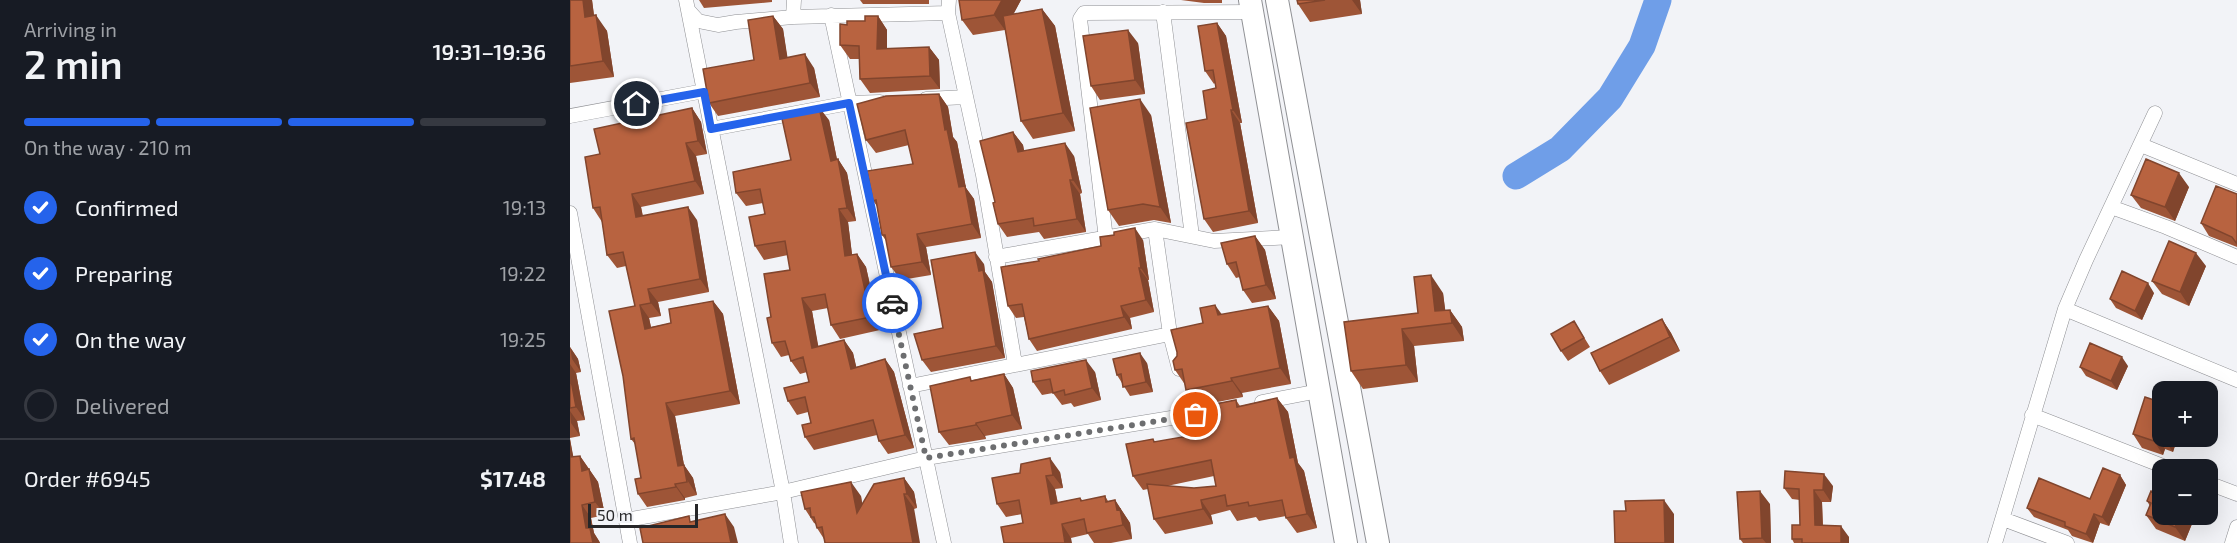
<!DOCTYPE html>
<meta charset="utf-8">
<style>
:root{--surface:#171b24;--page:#242831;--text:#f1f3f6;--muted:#9ea1a6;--line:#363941;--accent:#2563eb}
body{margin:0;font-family:"Exo 2",sans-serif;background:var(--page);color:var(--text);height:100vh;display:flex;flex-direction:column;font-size:22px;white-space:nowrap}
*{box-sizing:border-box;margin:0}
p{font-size:20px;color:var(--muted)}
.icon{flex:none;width:33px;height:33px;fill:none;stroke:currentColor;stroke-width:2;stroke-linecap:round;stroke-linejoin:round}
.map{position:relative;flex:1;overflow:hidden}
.drawer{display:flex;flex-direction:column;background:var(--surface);width:570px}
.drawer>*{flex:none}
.tools{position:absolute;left:1582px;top:381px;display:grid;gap:12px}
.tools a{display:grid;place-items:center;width:66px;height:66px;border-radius:12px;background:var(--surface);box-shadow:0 6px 24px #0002;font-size:30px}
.scale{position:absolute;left:18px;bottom:15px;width:110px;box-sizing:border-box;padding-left:6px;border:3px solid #262628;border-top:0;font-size:16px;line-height:21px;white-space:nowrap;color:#262628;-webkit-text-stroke:4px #f2f3f7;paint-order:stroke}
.pin{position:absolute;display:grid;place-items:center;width:51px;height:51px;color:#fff;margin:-26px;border:3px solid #fff;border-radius:50%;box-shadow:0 2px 6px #0007}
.courier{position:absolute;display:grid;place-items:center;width:60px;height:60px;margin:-30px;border:4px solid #2563eb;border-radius:50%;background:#fff;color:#222;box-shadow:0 2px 8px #0007}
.head em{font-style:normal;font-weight:600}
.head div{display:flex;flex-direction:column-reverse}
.head{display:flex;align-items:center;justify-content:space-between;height:102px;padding:0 24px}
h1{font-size:39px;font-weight:600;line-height:45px}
.bar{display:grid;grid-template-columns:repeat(4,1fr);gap:9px 6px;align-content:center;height:72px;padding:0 24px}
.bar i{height:8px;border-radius:4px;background:var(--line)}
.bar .current{background:var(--accent)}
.bar p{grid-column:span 4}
.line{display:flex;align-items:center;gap:15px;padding:0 24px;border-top:2px solid var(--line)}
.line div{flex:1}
ol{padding:0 24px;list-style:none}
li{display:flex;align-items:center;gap:18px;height:66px}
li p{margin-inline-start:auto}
li .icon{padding:6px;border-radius:50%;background:var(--accent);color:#fff;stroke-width:4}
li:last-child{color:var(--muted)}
li i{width:33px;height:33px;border:3px solid var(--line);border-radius:50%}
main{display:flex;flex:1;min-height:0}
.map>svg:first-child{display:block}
</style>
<main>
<section class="drawer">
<div class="head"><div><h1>2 min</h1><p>Arriving in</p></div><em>19:31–19:36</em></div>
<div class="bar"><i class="current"></i><i class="current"></i><i class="current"></i><i></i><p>On the way · 210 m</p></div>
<ol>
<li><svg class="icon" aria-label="check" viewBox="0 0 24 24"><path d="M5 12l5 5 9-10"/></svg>Confirmed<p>19:13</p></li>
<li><svg class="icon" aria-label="check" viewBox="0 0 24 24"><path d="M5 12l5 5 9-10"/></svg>Preparing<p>19:22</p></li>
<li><svg class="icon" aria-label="check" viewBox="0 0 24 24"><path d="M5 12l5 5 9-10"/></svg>On the way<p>19:25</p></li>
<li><i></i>Delivered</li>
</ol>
<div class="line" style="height:78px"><div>Order #6945</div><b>$17.48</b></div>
</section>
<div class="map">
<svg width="1667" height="543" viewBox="0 0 1667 543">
<rect width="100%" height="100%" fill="#f2f3f7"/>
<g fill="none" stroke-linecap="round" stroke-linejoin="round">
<path stroke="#6f9ee8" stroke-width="27" d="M 946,176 L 990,149 L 1040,98 L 1072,46 L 1088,0"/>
<defs>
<path id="minor" d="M 116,0 L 213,492 L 221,543
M 379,0 L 378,13 L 413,175 L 445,364
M 118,10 L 128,21 L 148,25 L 166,22 L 223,17 L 378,13
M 593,12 L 622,236
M 261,15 L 374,543
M 223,17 L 224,0
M 356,99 L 396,97
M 0,116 L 134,91
M 141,129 L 279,103 L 310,102
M 1571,145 L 1667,184
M 1541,207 L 1596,227 L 1667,257
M 0,213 L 60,543
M 585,229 L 600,334
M 536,239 L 510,19 L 514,13 L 683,12
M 426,257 L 585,229 L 644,241 L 722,237
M 1495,309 L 1667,380
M 340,386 L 600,334 L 609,369
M 692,402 L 749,391
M 1462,415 L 1603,470
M 1638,483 L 1667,494
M 1433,519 L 1497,543
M 56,520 L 213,492 L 356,458 L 650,410
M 1425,543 L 1495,309 L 1516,260 L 1585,113
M 1662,543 L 1667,527"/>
<path id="primary" d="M 680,0 L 776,543
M 707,0 L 808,543"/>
</defs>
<use href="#minor" stroke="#8f9094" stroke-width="15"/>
<use href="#primary" stroke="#8f9094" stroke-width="24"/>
<use href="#minor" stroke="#fff" stroke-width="14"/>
<use href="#primary" stroke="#fff" stroke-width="22"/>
</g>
<path fill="#9e5537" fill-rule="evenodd" d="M 0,0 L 22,0 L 24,15 L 37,31 L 44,77 L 0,83 Z
M 129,0 L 202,0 L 202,2 L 134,8 Z
M 290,0 L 359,0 L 359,4 L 293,4 Z
M 389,0 L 451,0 L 443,14 L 472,9 L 485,26 L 505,131 L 463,139 L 451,121 L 435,29 L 435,30 L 403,35 L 392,20 Z
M 611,0 L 652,0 L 652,3 L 634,3 Z
M 727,0 L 790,0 L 792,14 L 740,22 L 728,4 Z
M 203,16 L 213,29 L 217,57 L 244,68 L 250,97 L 148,116 L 139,103 L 184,60 Z
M 308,16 L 317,30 L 317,49 L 359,47 L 369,60 L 370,89 L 300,93 L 290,79 L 289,59 L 280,59 L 270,45 L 277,25 L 295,21 Z
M 647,23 L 656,36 L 672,123 L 670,123 L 688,223 L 643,232 L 634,219 L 637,119 L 646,88 L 645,83 L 644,84 L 635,71 Z
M 568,43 L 575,94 L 530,100 L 521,86 Z
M 369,94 L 378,107 L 383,137 L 387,142 L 396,188 L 404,199 L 411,238 L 356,247 L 361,275 L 331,280 L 321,267 L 317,242 L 312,235 L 307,206 L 303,201 L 343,164 L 339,145 L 306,153 L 296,140 Z
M 122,108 L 131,122 L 137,154 L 126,156 L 134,194 L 71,207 L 73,216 L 127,220 L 139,292 L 88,302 L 91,316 L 79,318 L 81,327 L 101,323 L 143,301 L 153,314 L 170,404 L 105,416 L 114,465 L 123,478 L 127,495 L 115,498 L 115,500 L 77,507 L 68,494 L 71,478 L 65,444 L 61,439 L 65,306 L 56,266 L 47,268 L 37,255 L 32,222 L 23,208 L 30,154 Z
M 581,115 L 601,223 L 584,220 L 549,226 L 538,210 Z
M 259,120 L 267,160 L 268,159 L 277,173 L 286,221 L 278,222 L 282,255 L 287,254 L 296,267 L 310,330 L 270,339 L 261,325 L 258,308 L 242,311 L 248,347 L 274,340 L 283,353 L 286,367 L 315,359 L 324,372 L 344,448 L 318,454 L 309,441 L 307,435 L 244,450 L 235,437 L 241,423 L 238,412 L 227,415 L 218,401 L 239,382 L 237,372 L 230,374 L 221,361 L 219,355 L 211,357 L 202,343 L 201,317 L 220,270 L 218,255 L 194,260 L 185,246 L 195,214 L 193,203 L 176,206 L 166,193 L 221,160 Z
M 443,132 L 453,145 L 454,151 L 504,156 L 512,193 L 510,194 L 516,232 L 474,239 L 469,232 L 437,237 L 428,224 L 425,202 Z
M 1619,187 L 1605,221 L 1571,208 L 1561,195 Z
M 1667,194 L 1667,247 L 1639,236 L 1631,223 Z
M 685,236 L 695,250 L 706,299 L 682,303 L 673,290 L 670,277 L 666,278 L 657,264 Z
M 573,240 L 579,280 L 578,280 L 584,312 L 560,318 L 562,329 L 467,351 L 459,339 L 454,317 L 446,318 L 438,306 L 469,261 Z
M 414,264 L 415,272 L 422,282 L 435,358 L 361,372 L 352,360 Z
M 1636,266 L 1619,306 L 1592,294 L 1582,281 Z
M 873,293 L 875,310 L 880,310 L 892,327 L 894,341 L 844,346 L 848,382 L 793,389 L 781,371 Z
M 1584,293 L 1572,320 L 1546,308 L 1540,299 Z
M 698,306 L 709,321 L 721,384 L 672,393 L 673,397 L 627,406 L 616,390 L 616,386 L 605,370 L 633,323 L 652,315 Z
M 1092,319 L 1101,333 L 1110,351 L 1039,385 L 1030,371 Z
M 1004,321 L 1020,347 L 998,361 L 991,351 Z
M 0,347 L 8,359 L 11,372 L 6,373 L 15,420 L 7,421 L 10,436 L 0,438 Z
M 577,363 L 583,392 L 560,396 L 547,375 Z
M 1558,366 L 1547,390 L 1516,376 L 1510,367 Z
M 461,371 L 525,372 L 531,400 L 504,407 L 501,403 L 492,405 L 483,393 L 472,395 L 463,382 Z
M 434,374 L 443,388 L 452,429 L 415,436 L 416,439 L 379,445 L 369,432 L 403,380 Z
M 707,398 L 718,412 L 728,463 L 734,471 L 747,528 L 727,533 L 716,518 L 716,516 L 689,521 L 686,517 L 667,521 L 660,510 L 641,515 L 643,524 L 595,534 L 584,519 L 578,489 L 573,490 L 563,476 L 585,442 L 636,433 L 666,400 L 670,406 ZM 644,476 L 646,486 L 624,488 L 597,486 Z
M 1563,434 L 1593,436 L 1608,436 L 1603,452 L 1595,449 L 1593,455 L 1572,448 Z
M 0,439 L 3,457 L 10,456 L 28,482 L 35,515 L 21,518 L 24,533 L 29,541 L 30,543 L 0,543 Z
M 490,472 L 493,488 L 485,489 L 488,503 L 510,498 L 513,501 L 535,496 L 538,501 L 545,500 L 560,523 L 562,539 L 541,543 L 524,543 L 518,534 L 501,538 L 453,523 L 452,514 L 436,517 L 427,504 L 422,478 Z
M 1550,475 L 1556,485 L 1539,526 L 1530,523 L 1523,543 L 1502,536 L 1498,530 L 1464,517 L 1457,508 L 1520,499 Z
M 334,478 L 344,492 L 347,508 L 254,539 L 247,528 L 246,524 L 244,523 L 235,509 L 291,496 L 292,504 Z
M 1263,486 L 1261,502 L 1252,502 L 1253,525 L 1279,537 L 1279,543 L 1224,543 L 1222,539 L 1230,525 L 1230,500 L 1222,499 L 1214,488 Z
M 1588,494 L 1593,514 L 1626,514 L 1615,541 L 1586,529 L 1576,515 L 1580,506 L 1577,501 Z
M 1200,504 L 1201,543 L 1173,543 L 1170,539 Z"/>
<path fill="#81452d" d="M 13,0 L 22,0 L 26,32 L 15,17 Z
M 432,0 L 451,0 L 435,30 L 424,15 Z
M 782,0 L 790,0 L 792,14 Z
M 472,9 L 485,26 L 505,131 L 493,113 Z
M 26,15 L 37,31 L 44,77 L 33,61 Z
M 203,16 L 213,29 L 220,73 L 210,59 Z
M 308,16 L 317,30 L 317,63 L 307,49 Z
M 647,23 L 656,36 L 672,123 L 663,110 Z
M 558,30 L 568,43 L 575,94 L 565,80 Z
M 359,47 L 369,60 L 370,89 L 360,76 Z
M 235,54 L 244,68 L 250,97 L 240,83 Z
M 369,94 L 378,107 L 383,137 L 387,142 L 396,188 L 404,199 L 411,238 L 402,224 L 389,187 L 375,130 Z
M 570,99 L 581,115 L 601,223 L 590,207 Z
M 249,107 L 259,120 L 270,174 L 261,161 Z
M 122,108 L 131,122 L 137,154 L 128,141 Z
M 661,110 L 670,123 L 688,223 L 679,211 Z
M 443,132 L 453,145 L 457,166 L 448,152 Z
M 116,143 L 126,156 L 134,194 L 125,181 Z
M 495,143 L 504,156 L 512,193 L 503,180 Z
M 268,159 L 277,173 L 286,221 L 277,208 Z
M 1609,173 L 1619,187 L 1605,221 L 1595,207 Z
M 500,180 L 510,194 L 516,232 L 507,219 Z
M 62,194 L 71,207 L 75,230 L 66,217 Z
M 118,207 L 127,220 L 139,292 L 130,279 Z
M 269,209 L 278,222 L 284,270 L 275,256 Z
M 565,228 L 573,240 L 579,280 L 571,268 Z
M 347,234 L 356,247 L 361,275 L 352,262 Z
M 685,236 L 695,250 L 706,299 L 696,285 Z
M 405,252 L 414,264 L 415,272 L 422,282 L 435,358 L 426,346 L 409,271 Z
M 1626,253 L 1636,266 L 1619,306 L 1610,292 Z
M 287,254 L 296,267 L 310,330 L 301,317 Z
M 569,268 L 578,280 L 584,312 L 576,300 Z
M 861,275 L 873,293 L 877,323 L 865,311 Z
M 1578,283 L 1584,293 L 1572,320 L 1565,311 Z
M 78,289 L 88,302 L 91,316 L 81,303 Z
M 232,298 L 242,311 L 251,361 L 242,348 Z
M 143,301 L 153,314 L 170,404 L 160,391 Z
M 70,305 L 79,318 L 84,342 L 75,329 Z
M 645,305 L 656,320 L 648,315 Z
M 551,306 L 560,318 L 562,329 L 554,317 Z
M 698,306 L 709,321 L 721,384 L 710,368 Z
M 880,310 L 892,327 L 894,341 L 882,323 Z
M 1092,319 L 1101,333 L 1110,351 L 1100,337 Z
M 832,329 L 844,346 L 848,382 L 836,365 Z
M 274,340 L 283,353 L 290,382 L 281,369 Z
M 0,347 L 8,359 L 11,372 L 2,359 Z
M 570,353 L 577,363 L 583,392 L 576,382 Z
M 1552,357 L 1558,366 L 1547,390 L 1541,381 Z
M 315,359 L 324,372 L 344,448 L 335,435 Z
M 516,360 L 525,372 L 531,400 L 522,388 Z
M 0,364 L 6,373 L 15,420 L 6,407 L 0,375 Z
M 434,374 L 443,388 L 452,429 L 442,415 Z
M 661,378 L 672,393 L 673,397 L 662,381 Z
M 707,398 L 718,412 L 728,463 L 734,471 L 747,528 L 737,514 L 720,458 Z
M 96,403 L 105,416 L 114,465 L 123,478 L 127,495 L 108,466 Z
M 0,411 L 7,421 L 10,436 L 1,423 Z
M 406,423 L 415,436 L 416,439 L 406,425 Z
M 1586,435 L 1595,449 L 1593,455 L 1584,441 Z
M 1594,436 L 1608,436 L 1603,452 L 1593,438 Z
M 0,439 L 6,471 L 0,463 Z
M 10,456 L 19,469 L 22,484 L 12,471 Z
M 480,458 L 490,472 L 493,488 L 483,475 Z
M 19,469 L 28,482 L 35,515 L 25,502 Z
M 1254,474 L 1263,486 L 1261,502 L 1253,490 Z
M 1550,475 L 1556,485 L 1539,526 L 1532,517 Z
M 476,476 L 485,489 L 490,518 L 481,504 Z
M 334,478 L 344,492 L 347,508 L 337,494 Z
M 281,482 L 291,496 L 296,527 L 287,513 Z
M 105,484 L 115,498 L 115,500 L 106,487 Z
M 1244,490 L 1252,502 L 1253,537 L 1245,525 Z
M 1190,491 L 1200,504 L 1201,543 L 1196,543 L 1192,538 Z
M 334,494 L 344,508 L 350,543 L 343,543 Z
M 545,500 L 560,523 L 562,539 L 553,525 L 547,510 Z
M 631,500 L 641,515 L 643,524 L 633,509 Z
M 1094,500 L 1104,514 L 1104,543 L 1095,543 Z
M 12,505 L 21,518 L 24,533 L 29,541 L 30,543 L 23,543 L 16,528 Z
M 155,514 L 164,527 L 168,543 L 161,543 Z
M 1524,514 L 1530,523 L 1523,543 L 1516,534 Z
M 1611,514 L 1626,514 L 1615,541 L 1605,527 Z
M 492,524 L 501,538 L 502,543 L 495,543 Z
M 1271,526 L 1279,537 L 1279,543 L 1271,543 Z"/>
<path fill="#b86340" stroke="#81452d" stroke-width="1.5" d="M 0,0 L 13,0 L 15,17 L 26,15 L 33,61 L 0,66 Z
M 389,0 L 432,0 L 424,15 L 392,20 Z
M 727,0 L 755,0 L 728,4 Z
M 472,9 L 493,113 L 451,121 L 433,16 Z
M 203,16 L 210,59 L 235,54 L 240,83 L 139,103 L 133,69 L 184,60 L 178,20 Z
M 295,16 L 308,16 L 307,49 L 359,47 L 360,76 L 290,79 L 289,46 L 270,45 L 270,24 L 277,25 L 277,21 L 295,21 Z
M 647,23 L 663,110 L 661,110 L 679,211 L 634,219 L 616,123 L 637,119 L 633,91 L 646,88 L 643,70 L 635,71 L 628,26 Z
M 558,30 L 565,80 L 521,86 L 513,36 Z
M 369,94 L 375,130 L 377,129 L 389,187 L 395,186 L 402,224 L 347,234 L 352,262 L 321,267 L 315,235 L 312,235 L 306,200 L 303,201 L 297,171 L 343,164 L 335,130 L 296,140 L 287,104 L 316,96 Z
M 570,99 L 590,207 L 573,204 L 538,210 L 520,108 Z
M 249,107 L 261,161 L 268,159 L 277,208 L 269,209 L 275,256 L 287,254 L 301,317 L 261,325 L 255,294 L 232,298 L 242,348 L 274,340 L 281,369 L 315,359 L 335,435 L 309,441 L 303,420 L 235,437 L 232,425 L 241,423 L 235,397 L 218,401 L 214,388 L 239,382 L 233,357 L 221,361 L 215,341 L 202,343 L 197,318 L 201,317 L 194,274 L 220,270 L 215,241 L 185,246 L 179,217 L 195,214 L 190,189 L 166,193 L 163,172 L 221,160 L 211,114 Z
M 122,108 L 128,141 L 116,143 L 125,181 L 62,194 L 66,217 L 118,207 L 130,279 L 78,289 L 81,303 L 70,305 L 75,329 L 101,323 L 99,309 L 143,301 L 160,391 L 96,403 L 108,466 L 114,465 L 117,482 L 105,484 L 106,487 L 68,494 L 65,479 L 71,478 L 64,438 L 61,439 L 53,376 L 39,311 L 65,306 L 53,252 L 37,255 L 30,207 L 23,208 L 15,157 L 30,154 L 24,129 Z
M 443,132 L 448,152 L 495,143 L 503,180 L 500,180 L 507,219 L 464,226 L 463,218 L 428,224 L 423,203 L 425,202 L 410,141 Z
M 1576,159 L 1609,173 L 1595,207 L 1561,195 Z
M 1646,186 L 1667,194 L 1667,244 L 1662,237 L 1631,223 Z
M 565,228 L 571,268 L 569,268 L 576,300 L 551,306 L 554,317 L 459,339 L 452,304 L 438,306 L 431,267 L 469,261 L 468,259 L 531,246 L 530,237 L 544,235 L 544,232 Z
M 685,236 L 696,285 L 673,290 L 666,262 L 657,264 L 651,243 Z
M 1599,241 L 1626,253 L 1610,292 L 1582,281 Z
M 405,252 L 409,271 L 413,270 L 426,346 L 352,360 L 344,334 L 373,328 L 361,260 Z
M 1552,271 L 1578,283 L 1565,311 L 1540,299 Z
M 861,275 L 865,311 L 880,310 L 882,323 L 832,329 L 836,365 L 781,371 L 774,322 L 848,313 L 844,277 Z
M 645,305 L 648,315 L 698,306 L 710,368 L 661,378 L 662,381 L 616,390 L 612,369 L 605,370 L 603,361 L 607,356 L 607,352 L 601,330 L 633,323 L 630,308 Z
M 1092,319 L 1100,337 L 1030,371 L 1021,353 Z
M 1004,321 L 1014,338 L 991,351 L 981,334 Z
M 1520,343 L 1552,357 L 1541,381 L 1510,367 Z
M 570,353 L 576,382 L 553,387 L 551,374 L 547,375 L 543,359 Z
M 516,360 L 522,388 L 495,395 L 494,390 L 483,393 L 480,379 L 463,382 L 461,371 Z
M 434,374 L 442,415 L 406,423 L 406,425 L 369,432 L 360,386 L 400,377 L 401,381 Z
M 0,375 L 6,407 L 0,408 Z
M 1575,397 L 1593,403 L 1593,438 L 1586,435 L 1584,441 L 1563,434 Z
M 707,398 L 720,458 L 724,457 L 737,514 L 716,518 L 712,500 L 679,506 L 678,502 L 657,506 L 655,495 L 631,500 L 633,509 L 584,519 L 577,484 L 624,488 L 646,486 L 641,460 L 563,476 L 556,444 L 583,439 L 584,442 L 636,433 L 630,407 L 666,400 L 667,407 Z
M 10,456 L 12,471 L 19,469 L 25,502 L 12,505 L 16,528 L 20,528 L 23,543 L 0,543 L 0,457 Z
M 480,458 L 483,475 L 476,476 L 481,504 L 510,498 L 511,501 L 535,496 L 536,502 L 545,500 L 547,510 L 550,509 L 553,525 L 517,533 L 514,519 L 492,524 L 495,543 L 434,543 L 431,527 L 453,523 L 449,500 L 427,504 L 422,478 L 450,473 L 451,464 Z
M 1533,468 L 1550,475 L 1532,517 L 1524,514 L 1516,534 L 1495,526 L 1495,522 L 1457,508 L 1469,478 L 1520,499 Z
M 1215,471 L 1254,474 L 1253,490 L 1244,490 L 1245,525 L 1271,526 L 1271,543 L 1232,543 L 1232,539 L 1222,539 L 1222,525 L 1230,525 L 1229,489 L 1214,488 Z
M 334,478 L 337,494 L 334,494 L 343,543 L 255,543 L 252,527 L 247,528 L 244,517 L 241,517 L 240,508 L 235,509 L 231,492 L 281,482 L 287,513 L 304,484 Z
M 1593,481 L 1593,514 L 1611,514 L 1605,527 L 1576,515 L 1581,503 L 1577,501 L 1581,491 L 1588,494 Z
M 1190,491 L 1192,538 L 1170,539 L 1167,492 Z
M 1094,500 L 1095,543 L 1045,543 L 1044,511 L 1056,511 L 1055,501 Z
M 155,514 L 161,543 L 73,543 L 70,528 L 119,516 L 120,522 Z"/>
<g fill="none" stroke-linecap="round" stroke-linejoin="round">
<path stroke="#6d6e70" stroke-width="6" stroke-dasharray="0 10.8" d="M 322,303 L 356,458 L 626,415"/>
<path stroke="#2563eb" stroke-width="8" d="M 67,104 L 134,92 L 141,129 L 279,103 L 322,303"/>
</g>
</svg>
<div class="tools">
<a>+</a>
<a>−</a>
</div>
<div class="scale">50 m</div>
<div class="pin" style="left:626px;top:415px;background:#ea580c"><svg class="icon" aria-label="bag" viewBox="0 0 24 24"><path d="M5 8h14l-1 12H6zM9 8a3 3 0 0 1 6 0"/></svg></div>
<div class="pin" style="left:67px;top:104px;background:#1f2937"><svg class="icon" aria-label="home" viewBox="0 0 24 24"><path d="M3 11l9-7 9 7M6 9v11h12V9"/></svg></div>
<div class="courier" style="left:322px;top:303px"><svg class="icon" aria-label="car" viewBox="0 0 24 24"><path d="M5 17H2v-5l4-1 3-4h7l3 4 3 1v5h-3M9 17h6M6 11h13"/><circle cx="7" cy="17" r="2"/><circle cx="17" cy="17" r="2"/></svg></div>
</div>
</main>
